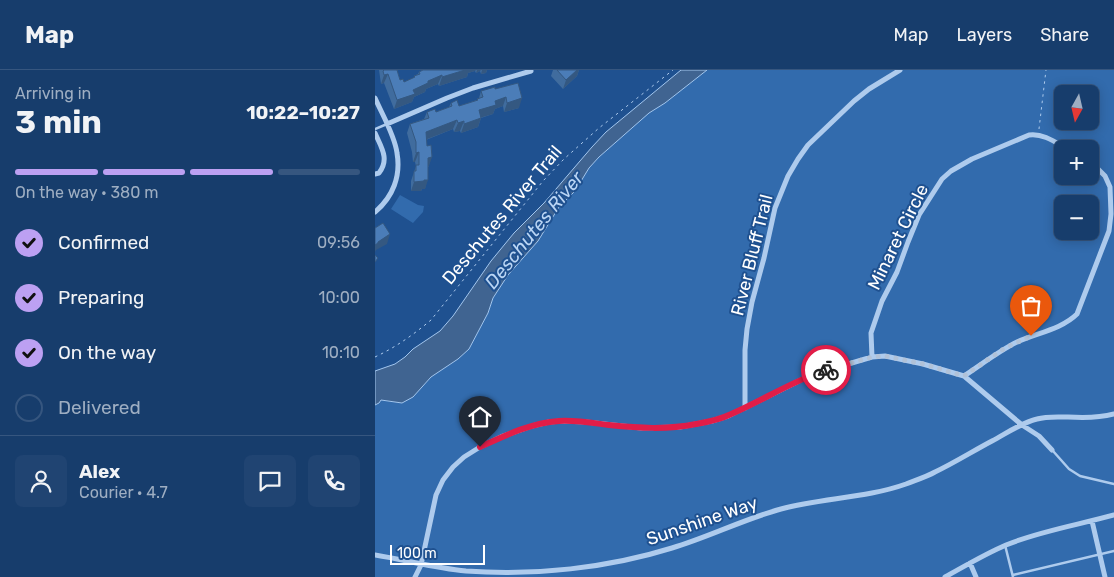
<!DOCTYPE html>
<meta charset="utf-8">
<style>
:root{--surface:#173d6c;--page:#204472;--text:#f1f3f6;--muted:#9eaec2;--line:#36567f;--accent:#bca0f2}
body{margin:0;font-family:Rubik,sans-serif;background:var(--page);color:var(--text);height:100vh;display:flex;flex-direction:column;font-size:19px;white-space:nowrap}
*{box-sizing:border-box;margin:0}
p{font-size:16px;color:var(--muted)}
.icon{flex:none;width:28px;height:28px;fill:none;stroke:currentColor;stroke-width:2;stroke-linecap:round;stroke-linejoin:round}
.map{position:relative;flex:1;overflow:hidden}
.side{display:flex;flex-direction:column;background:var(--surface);width:375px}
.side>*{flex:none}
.needle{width:32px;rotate:188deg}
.fabs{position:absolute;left:679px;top:15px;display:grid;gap:10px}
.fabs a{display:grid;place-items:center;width:45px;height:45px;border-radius:8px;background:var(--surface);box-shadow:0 2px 12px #0003,0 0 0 1px var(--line);font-size:25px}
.scale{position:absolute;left:15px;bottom:12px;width:95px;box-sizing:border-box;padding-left:5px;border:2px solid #fff;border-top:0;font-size:14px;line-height:18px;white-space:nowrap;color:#fff;-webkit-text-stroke:4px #1f5190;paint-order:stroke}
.pin{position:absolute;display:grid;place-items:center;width:42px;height:42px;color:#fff;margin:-51px -21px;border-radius:50% 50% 50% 0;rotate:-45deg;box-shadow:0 0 5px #0007}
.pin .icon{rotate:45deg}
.courier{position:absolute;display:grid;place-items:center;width:50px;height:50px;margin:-25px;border:4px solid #e11d48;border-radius:50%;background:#fff;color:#222;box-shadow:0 1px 6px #0007}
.summary em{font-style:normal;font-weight:700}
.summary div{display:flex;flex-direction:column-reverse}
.summary{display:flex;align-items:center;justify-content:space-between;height:85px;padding:0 15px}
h1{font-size:32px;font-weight:700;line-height:38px}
.bar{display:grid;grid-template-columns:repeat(4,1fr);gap:8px 5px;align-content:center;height:60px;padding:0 15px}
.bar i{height:6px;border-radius:4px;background:var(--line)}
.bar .selected{background:var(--accent)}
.bar p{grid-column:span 4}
.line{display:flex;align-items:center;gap:12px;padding:0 15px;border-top:1px solid var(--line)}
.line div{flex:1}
.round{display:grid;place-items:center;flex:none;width:52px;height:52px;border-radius:8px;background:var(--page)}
ol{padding:0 15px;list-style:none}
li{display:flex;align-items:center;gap:15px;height:55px}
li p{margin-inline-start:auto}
li .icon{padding:5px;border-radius:50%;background:var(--accent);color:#111;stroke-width:4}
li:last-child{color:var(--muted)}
li i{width:28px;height:28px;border:2px solid var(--line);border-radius:50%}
header{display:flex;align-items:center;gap:30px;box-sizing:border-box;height:70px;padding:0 25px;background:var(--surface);border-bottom:1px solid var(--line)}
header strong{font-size:24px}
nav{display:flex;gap:28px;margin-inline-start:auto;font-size:18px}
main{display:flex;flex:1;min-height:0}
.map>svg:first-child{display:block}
</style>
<header>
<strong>Map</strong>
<nav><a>Map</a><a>Layers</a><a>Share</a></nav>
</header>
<main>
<section class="side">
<div class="summary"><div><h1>3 min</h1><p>Arriving in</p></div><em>10:22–10:27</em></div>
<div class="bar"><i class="selected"></i><i class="selected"></i><i class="selected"></i><i></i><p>On the way · 380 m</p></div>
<ol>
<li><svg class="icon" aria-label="check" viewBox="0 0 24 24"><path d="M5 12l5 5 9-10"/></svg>Confirmed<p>09:56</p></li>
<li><svg class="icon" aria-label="check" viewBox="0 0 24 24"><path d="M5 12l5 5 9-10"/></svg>Preparing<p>10:00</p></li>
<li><svg class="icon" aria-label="check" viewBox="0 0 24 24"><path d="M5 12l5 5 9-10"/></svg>On the way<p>10:10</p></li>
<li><i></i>Delivered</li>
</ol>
<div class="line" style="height:90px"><a class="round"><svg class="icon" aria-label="person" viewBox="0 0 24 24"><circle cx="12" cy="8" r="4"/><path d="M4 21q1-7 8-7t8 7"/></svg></a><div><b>Alex</b><p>Courier · 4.7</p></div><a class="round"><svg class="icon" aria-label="chat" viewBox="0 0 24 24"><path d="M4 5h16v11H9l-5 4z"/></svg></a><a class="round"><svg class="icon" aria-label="phone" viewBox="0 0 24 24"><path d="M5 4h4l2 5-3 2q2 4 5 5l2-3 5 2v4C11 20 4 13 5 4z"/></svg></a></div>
</section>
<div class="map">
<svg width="739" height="507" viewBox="0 0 739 507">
<rect width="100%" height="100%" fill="#1f5190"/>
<path fill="#326bad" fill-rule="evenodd" d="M 332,0 L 739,0 L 739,507 L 0,507 L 0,335 L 4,333 L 5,330 L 19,332 L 50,314 L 56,307 L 83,289 L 94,279 L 113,243 L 118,228 L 133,205 L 163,171 L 184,137 L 200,121 L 214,98 L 224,87 L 274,42 L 290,33 ZM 688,24 L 715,24 L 715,51 L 688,51 ZM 688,79 L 715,79 L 715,106 L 688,106 ZM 688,134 L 715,134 L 715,161 L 688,161 Z
M 25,125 L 43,135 L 49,136 L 48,142 L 38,153 L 16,139 Z"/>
<path fill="#406491" stroke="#a2c6ee" d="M 306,0 L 332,0 L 290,33 L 274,43 L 224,87 L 214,98 L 200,121 L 184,137 L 163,171 L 133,205 L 118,228 L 113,243 L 94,279 L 83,289 L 56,307 L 38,327 L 27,333 L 6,330 L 4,333 L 0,335 L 0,301 L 20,294 L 30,287 L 38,279 L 65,261 L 78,246 L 116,191 L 139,163 L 169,133 L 217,77 L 231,62 Z"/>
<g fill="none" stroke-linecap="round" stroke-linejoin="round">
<path stroke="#aecbed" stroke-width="1" stroke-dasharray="2.5 4" stroke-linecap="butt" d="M 664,59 L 671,0
M 0,287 C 21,277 38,265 56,250 L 168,111 L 189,89 L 224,58 L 298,0"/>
<path stroke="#aecbed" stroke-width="2.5" d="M 0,59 L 12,54
M 678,381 L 694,399 L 705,406 L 739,414
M 630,475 L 638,507
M 638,505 L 739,481"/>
<path stroke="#aecbed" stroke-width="5" d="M 0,28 C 7,44 20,66 22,83 C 26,106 18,127 0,142
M 12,54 L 72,28 L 98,18 L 156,1 L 155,0
M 0,63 C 6,77 15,89 4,103 L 0,104
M 497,287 L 496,263 L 507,231 L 522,202 L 533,172 L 544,145 L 567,109 L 576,101 L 597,89 L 654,65 C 668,63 680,72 692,79
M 589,306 C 607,294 624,281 642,272 C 662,263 687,259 702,244 L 734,161 L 736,144 L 735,117 L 730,106 L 720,96 L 715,93
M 370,338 L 370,280 L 372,259 L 377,232 L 389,188 L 400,138 L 413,106 L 423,89 L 433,75 L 479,31 L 494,19 L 525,0
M 717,451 L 730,507
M 0,485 C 31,490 60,498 91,501 C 159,506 233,498 297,478 C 334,467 369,449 406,439 C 447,428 492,428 531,414 C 541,410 551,407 560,402 C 579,393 598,381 617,371 C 632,363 646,353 662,349 C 672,346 683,347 693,347 C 709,348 724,348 739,344
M 595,493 L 601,507
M 40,507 L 46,495 L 61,425 L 68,410 L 78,397 L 89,387 L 105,377 L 128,366 L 157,356 L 174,352 L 187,351 L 211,352 L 266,358 L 305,357 L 337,351 L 353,346 L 436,305 L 497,287 L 510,286 L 548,294 L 589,306 L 647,355 L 664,366 L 677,380
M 570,507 C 590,496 610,484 631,475 C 665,461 703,455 739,445"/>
</g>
<path fill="#406c9e" d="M 4,0 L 22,0 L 25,10 L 29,12 L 39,8 L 39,6 L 43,4 L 44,2 L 48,0 L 112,0 L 111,3 L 106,4 L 105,1 L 101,3 L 100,1 L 93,3 L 92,7 L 64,16 L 63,14 L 51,19 L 50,22 L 39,27 L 37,32 L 19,39 L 9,13 L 6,14 Z
M 178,0 L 204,0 L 202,6 L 188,19 L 176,6 Z
M 120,19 L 144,38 L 129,42 L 128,36 L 120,39 L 118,44 L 106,48 L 103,57 L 86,63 L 85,61 L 79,62 L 78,59 L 51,70 L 54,96 L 53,97 L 50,119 L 47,119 L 46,121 L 36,121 L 36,111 L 41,96 L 40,92 L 38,92 L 37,82 L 32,63 L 35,54 L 49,49 L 52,42 L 61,42 L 74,37 L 76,33 L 84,36 L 102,30 L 104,28 L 106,21 Z"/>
<path fill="#345881" d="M 90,0 L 101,0 L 100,1 L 93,3 L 92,7 L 64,16 L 67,7 Z
M 102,0 L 106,0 L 105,1 L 101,3 Z
M 107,0 L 112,0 L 111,3 L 106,4 Z
M 201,0 L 204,0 L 202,6 L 188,19 L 191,10 Z
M 13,4 L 9,13 L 6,14 L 9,5 Z
M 67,5 L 63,14 L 51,19 L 50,22 L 39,27 L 37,32 L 19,39 L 22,30 L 53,11 Z
M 131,27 L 128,36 L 120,39 L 118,44 L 101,49 L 104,40 L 120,31 Z
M 147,28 L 144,38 L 129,42 L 132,33 Z
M 106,48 L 103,57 L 86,63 L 89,54 Z
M 82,50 L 78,59 L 47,71 L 51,62 Z
M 89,51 L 85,61 L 79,62 L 83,53 Z
M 44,82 L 40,92 L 38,92 L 41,83 Z
M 57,87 L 54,96 L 49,97 L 53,88 Z
M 49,110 L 53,110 L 50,119 L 47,119 L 46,121 L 36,121 L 39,112 Z
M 15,164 L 12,174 L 1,180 L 0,182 L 0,175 L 3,172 Z"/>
<path fill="#4b7db8" stroke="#345881" d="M 9,0 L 22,0 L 25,10 L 28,9 L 29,12 L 40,7 L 39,6 L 45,4 L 44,2 L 48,0 L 90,0 L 67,7 L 67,5 L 53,11 L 53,13 L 38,20 L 40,24 L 22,30 L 13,4 L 9,5 L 8,1 Z
M 182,0 L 202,0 L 191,10 Z
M 143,13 L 147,28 L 132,33 L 131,27 L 120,31 L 121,35 L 104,40 L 106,48 L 89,54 L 89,51 L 83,53 L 82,50 L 51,62 L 52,76 L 56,75 L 57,87 L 53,88 L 53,110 L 49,110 L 49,111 L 39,112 L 39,101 L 41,101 L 41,95 L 44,95 L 44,82 L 41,83 L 41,72 L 35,54 L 54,48 L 52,42 L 60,39 L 61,42 L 77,36 L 76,33 L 82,30 L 84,36 L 103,30 L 102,29 L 108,27 L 106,21 L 120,17 L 120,19 Z
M 8,153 L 15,164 L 3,172 L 3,173 L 0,175 L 0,158 Z
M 0,185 L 3,188 L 0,192 Z"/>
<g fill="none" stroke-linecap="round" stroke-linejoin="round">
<path stroke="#b1c2d8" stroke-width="5" stroke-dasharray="0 9" d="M 451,300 L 497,287 L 510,286 L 548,294 L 589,306 L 630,278 L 656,266"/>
<path stroke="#e11d48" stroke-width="6" d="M 105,377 C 131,365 156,353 184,351 C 201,350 218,353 234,355 C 263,358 292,360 321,354 C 332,352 344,350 354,345 C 387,331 417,311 451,300"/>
</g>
<g text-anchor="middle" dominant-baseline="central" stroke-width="4" stroke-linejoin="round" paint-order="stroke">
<g font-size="18" fill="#fff" stroke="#1f5190">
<text transform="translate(127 145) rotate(-50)">Deschutes River Trail</text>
<text transform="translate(523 167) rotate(-64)">Minaret Circle</text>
<text transform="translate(377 185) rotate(-76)">River Bluff Trail</text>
<text transform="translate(327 451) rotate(-19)">Sunshine Way</text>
</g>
<g font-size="19" font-style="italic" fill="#bad5f4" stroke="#1f5190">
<text transform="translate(159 160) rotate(-51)">Deschutes River</text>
</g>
</g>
</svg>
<div class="fabs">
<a><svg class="needle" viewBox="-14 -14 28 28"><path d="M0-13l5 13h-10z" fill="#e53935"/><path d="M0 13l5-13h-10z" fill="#9eaec2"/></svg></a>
<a>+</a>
<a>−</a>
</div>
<div class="scale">100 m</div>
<div class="pin" style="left:656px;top:266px;background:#ea580c"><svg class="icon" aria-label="bag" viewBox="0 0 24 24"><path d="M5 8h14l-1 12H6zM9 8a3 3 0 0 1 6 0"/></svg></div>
<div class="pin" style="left:105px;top:377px;background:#1f2937"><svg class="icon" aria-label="home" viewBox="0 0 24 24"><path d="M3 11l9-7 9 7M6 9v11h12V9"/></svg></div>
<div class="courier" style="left:451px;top:300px"><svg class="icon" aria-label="bike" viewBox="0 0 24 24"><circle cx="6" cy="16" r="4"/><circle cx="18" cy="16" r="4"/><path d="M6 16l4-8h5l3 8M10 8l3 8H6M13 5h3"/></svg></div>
</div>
</main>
